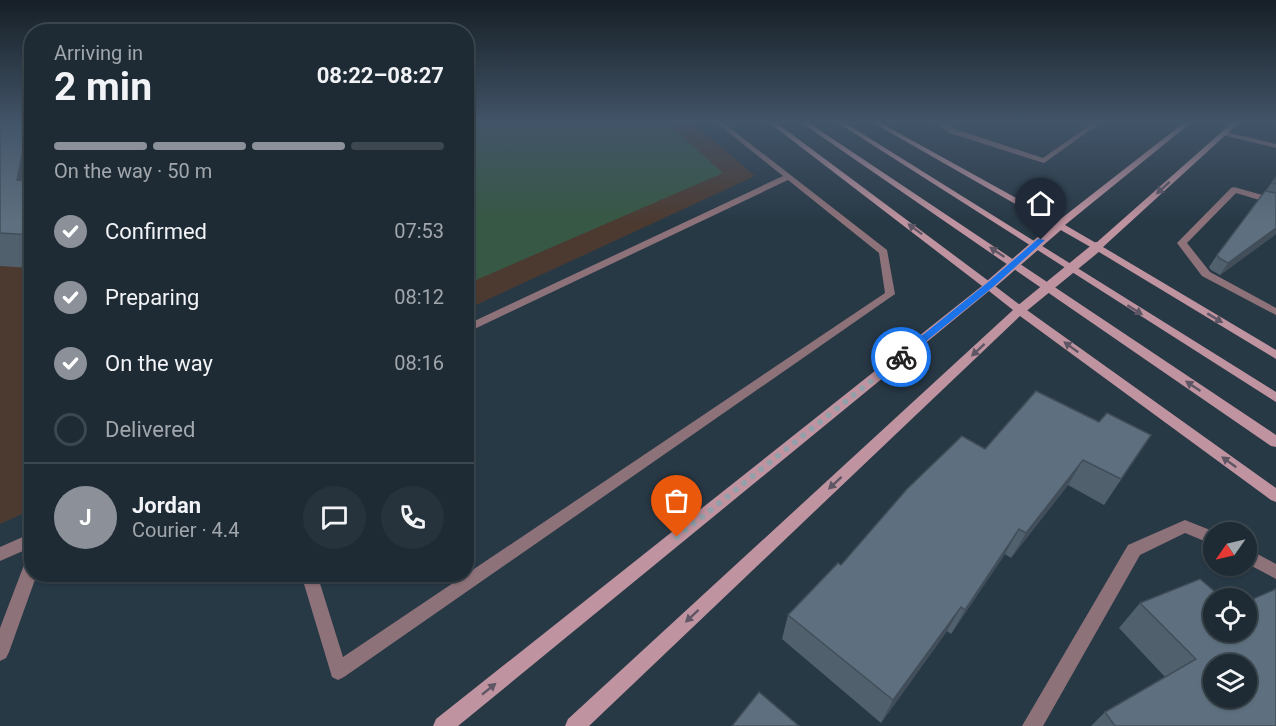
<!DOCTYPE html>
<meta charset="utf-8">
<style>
:root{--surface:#1e2b34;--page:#26333c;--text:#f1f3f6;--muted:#a1a7ac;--line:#3c474f;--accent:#8c9099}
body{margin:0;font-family:Roboto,sans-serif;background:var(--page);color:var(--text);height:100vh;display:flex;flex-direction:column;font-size:22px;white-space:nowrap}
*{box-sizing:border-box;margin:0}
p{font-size:20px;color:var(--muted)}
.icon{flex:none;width:33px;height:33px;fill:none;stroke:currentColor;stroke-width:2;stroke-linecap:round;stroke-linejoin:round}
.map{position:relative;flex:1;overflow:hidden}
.sheet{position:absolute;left:24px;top:24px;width:450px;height:558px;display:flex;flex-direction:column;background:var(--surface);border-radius:24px;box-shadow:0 2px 4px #0004,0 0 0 2px var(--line)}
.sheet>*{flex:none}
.needle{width:39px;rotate:236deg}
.buttons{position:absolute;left:1203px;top:522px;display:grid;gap:12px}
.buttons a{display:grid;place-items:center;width:54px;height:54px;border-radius:50%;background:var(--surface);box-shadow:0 2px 4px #0004,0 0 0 2px var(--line);font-size:30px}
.pin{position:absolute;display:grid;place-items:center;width:51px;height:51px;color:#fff;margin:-62px -26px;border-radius:50% 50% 50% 0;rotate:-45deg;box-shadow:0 0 6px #0007}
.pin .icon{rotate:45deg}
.courier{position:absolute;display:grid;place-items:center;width:60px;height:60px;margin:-30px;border:4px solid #1a73e8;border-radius:50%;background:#fff;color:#222;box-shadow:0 2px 8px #0007}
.overview em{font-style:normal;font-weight:700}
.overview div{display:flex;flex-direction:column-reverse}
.overview{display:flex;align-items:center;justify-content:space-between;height:102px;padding:0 30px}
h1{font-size:39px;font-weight:700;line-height:45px}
.bar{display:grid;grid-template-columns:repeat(4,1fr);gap:9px 6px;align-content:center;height:72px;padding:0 30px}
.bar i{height:8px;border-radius:4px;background:var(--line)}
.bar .selected{background:var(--accent)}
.bar p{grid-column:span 4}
.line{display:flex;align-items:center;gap:15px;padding:0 30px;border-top:2px solid var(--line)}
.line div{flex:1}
.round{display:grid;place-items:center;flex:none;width:63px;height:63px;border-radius:32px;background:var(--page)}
ol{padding:0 30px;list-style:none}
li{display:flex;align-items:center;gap:18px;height:66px}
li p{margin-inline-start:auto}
li .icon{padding:6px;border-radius:50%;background:var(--accent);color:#fff;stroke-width:4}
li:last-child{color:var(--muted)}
li i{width:33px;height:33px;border:3px solid var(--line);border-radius:50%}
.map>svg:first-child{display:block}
</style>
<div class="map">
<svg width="1276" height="726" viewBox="0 0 1276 726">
<rect width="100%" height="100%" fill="#283946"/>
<path fill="#4c3a31" d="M 0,121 L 32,121 L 31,510 L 0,524 Z
M 466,121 L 691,121 L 755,176 L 467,309 Z"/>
<path fill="#375844" d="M 467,121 L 665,121 L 723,173 L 467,284 Z"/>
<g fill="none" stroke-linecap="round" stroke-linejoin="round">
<path fill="#8e7279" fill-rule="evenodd" d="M 714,121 L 721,121 L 887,250 L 895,294 L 344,677 L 338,680 L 332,677 L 301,574 L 317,574 L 343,657 L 885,293 L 879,253 L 788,180 L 466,333 L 466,325 L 783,176 Z
M 933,121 L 940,121 L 955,129 L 1043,158 L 1096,121 L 1103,121 L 1044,163 L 949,133 Z
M 1222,131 L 1276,144 L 1276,148 L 1222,135 Z
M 1234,187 L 1276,199 L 1276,205 L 1236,193 L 1187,243 L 1210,272 L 1276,308 L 1276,315 L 1202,276 L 1177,243 L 1231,188 Z
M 1185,520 L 1215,532 L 1214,532 L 1214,545 L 1185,533 L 1140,555 L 1043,726 L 1022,726 L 1128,545 Z
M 32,533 L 32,547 L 0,561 L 0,547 Z
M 1246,548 L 1276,564 L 1276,579 L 1246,563 Z
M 32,558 L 32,574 L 37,574 L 9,652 L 6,658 L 0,661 L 0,628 L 24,565 L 26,560 Z"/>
<path fill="#bf939f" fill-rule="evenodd" d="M 767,121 L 774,121 L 990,282 L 994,283 L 995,286 L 1024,308 L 1276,488 L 1276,502 L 1271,500 L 1020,316 L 589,726 L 565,726 L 568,719 L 1013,310 L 989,291 L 458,726 L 433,726 L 436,719 L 982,286 Z
M 799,121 L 806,121 L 1276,435 L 1276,447 L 1271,446 Z
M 835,121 L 842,121 L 1276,392 L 1276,402 Z
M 870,121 L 877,121 L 1058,221 L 1186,121 L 1193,121 L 1065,225 L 1096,243 L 1234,121 L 1241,121 L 1103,247 L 1276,350 L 1276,359 L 1094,249 Z"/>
<path stroke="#bf939f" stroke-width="10" d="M 990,285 L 1058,226
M 1020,310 L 1097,247"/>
</g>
<path fill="#51606d" d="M 0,121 L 32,121 L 32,268 L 0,266 Z
M 1276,177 L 1276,234 L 1220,275 L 1211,270 L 1209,267 L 1217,255 Z
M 1099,422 L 1151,435 L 1104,505 L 1068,485 L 1011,558 L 1005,554 L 951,634 L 947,631 L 881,723 L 782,639 L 788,615 L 841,565 L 985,449 Z
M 1140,603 L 1276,726 L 1091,726 L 1105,712 L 1165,677 L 1119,628 Z"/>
<path fill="#424e59" d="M 29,121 L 32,121 L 32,203 L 17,180 Z
M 1276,228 L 1276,234 L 1220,275 L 1228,263 Z
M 1083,460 L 1068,485 L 1011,558 L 1026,533 Z
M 1019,529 L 1005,554 L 951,634 L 965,610 Z
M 961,607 L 947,631 L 881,723 L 893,700 Z"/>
<path fill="#5e707f" stroke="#424e59" stroke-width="1.5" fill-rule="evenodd" d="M 0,121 L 29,121 L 17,180 L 32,181 L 32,235 L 0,233 Z
M 1276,177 L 1276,184 L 1272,182 Z
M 1265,191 L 1276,193 L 1276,228 L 1228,263 L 1219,258 L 1217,255 Z
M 1036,391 L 1099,422 L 1107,413 L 1151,435 L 1121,479 L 1083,460 L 1026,533 L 1019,529 L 965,610 L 961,607 L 893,700 L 788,615 L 838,563 L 841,565 L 907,489 L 962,436 L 985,449 Z
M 1200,579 L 1222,598 L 1214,598 L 1214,632 L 1246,632 L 1246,602 L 1276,589 L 1276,726 L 1115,726 L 1105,712 L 1196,659 L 1140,603 ZM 1214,664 L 1246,664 L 1246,698 L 1214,698 Z
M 759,692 L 799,726 L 732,726 Z"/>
<defs><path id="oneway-solid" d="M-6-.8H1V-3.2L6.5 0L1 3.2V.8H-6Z" transform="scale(1.5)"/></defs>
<g fill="#5e5664">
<use href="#oneway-solid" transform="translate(1163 188) rotate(138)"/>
<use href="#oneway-solid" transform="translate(915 229) rotate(-143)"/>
<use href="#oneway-solid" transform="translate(997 252) rotate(-146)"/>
<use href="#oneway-solid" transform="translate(1135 310) rotate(32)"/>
<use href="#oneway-solid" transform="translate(1215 318) rotate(31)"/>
<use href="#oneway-solid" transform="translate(1071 347) rotate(-144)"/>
<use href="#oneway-solid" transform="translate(978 350) rotate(137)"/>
<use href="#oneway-solid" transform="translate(1193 386) rotate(-146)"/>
<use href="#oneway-solid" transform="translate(1229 462) rotate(-144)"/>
<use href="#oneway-solid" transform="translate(835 483) rotate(137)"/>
<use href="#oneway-solid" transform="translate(692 616) rotate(137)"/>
<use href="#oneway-solid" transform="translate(489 689) rotate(-39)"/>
</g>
<linearGradient id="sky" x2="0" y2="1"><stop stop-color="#161f26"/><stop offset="0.55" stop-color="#425468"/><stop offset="1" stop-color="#425468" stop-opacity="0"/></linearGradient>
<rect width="1276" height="222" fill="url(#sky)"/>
<path fill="#1a73e8" d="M 1038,239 L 1045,240 L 993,287 L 904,359 L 898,359 L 898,355 L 987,283 Z"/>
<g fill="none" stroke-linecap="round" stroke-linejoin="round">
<path stroke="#93a0a9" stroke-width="6" stroke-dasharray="0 10.8" d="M 677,537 L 901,357"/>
</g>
</svg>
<div class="buttons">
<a><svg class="needle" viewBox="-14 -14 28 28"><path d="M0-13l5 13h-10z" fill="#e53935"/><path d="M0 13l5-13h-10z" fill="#a1a7ac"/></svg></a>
<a><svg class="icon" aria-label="locate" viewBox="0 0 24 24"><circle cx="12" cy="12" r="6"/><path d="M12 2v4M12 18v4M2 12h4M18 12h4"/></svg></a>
<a><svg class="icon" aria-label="layers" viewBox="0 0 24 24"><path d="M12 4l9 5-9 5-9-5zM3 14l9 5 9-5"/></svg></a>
</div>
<div class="pin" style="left:677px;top:537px;background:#ea580c"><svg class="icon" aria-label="bag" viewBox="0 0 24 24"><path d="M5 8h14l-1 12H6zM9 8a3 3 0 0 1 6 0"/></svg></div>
<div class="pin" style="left:1041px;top:240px;background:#1f2937"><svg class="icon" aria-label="home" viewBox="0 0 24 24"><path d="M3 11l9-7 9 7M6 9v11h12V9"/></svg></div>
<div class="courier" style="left:901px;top:357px"><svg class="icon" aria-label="bike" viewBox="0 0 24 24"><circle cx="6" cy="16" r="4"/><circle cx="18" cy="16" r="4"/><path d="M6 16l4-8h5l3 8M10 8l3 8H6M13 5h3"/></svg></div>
<section class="sheet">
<div class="overview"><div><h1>2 min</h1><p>Arriving in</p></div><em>08:22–08:27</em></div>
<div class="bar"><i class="selected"></i><i class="selected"></i><i class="selected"></i><i></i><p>On the way · 50 m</p></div>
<ol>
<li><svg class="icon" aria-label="check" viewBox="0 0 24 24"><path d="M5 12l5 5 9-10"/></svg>Confirmed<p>07:53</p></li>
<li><svg class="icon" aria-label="check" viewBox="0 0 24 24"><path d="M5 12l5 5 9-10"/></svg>Preparing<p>08:12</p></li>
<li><svg class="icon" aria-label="check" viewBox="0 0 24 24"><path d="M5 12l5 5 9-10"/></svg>On the way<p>08:16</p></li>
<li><i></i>Delivered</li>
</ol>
<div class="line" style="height:108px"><b class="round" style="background:var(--accent);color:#fff">J</b><div><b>Jordan</b><p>Courier · 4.4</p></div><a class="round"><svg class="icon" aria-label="chat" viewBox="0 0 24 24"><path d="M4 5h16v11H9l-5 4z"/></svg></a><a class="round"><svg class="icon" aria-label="phone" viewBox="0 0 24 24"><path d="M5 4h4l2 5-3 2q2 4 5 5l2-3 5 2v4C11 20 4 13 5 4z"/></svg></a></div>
</section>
</div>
